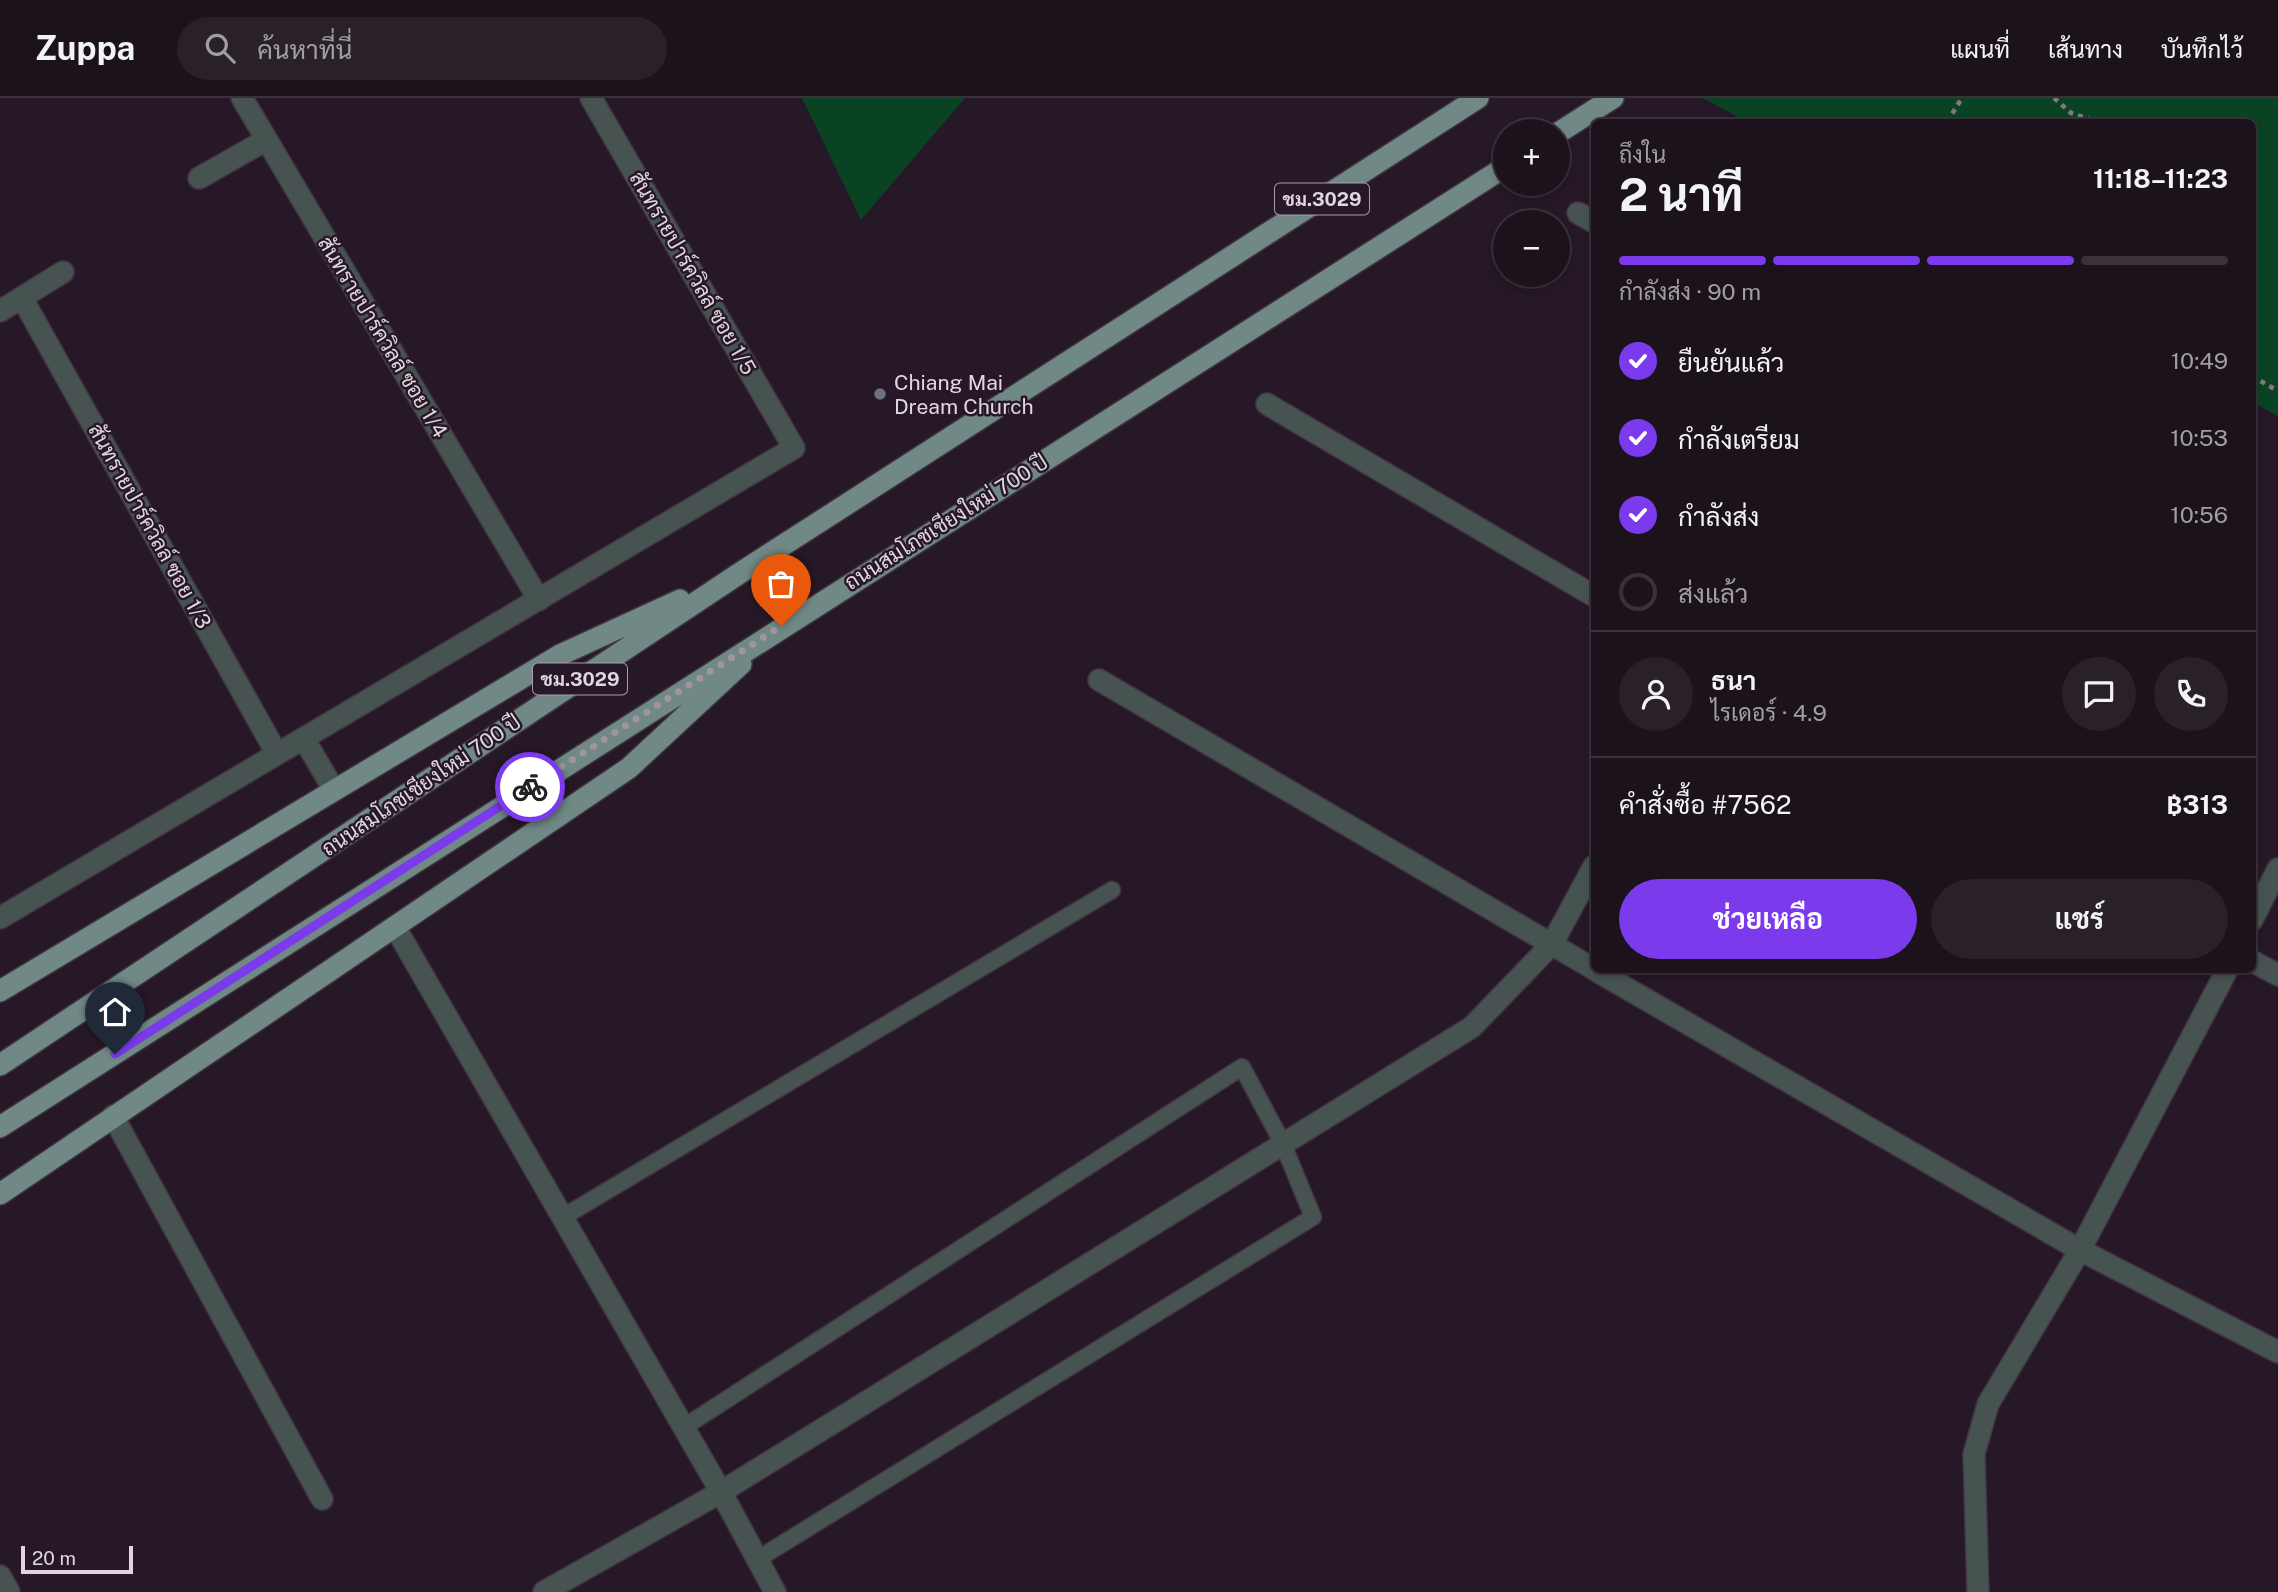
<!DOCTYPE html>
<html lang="th">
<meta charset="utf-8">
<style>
:root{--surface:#1c121c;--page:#292029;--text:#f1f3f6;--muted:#a09ea3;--line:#3a323b;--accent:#7c3aed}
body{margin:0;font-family:"Public Sans",Sarabun,sans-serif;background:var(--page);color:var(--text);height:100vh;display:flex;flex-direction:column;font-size:26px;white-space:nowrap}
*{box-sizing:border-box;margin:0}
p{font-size:23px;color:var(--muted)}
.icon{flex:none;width:38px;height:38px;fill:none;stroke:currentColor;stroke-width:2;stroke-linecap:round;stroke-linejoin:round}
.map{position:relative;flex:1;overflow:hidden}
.side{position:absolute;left:1591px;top:21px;width:665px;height:854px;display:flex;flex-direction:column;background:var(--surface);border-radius:10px;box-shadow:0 4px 10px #0003,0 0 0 2px var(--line)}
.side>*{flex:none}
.fabs{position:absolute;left:1493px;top:21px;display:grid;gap:14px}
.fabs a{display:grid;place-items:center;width:77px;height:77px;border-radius:50%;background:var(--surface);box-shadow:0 4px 10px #0003,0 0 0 2px var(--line);font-size:35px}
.scale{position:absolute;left:21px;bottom:18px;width:112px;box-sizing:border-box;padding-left:7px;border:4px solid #e1d6e0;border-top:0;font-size:19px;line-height:24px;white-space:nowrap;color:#e1d6e0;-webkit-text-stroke:5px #261826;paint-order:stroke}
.pin{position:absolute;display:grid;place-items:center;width:60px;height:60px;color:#fff;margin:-72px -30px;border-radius:50% 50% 50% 0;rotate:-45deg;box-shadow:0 0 7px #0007}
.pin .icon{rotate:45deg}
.courier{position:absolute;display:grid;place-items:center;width:70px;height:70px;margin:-35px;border:5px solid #7c3aed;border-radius:50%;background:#fff;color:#222;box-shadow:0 2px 9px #0007}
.overview em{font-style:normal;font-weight:700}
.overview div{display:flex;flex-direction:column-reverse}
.overview{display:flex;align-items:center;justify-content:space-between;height:119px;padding:0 28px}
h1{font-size:46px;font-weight:700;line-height:52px}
.bar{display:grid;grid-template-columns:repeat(4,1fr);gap:10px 7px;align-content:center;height:84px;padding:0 28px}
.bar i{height:9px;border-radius:5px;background:var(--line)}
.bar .selected{background:var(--accent)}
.bar p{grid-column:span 4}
.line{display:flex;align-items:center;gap:18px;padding:0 28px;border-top:2px solid var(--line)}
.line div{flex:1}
.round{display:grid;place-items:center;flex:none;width:74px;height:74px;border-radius:37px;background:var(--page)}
ol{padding:0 28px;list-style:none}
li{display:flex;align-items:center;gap:21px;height:77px}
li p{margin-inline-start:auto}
li .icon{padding:7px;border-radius:50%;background:var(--accent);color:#fff;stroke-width:4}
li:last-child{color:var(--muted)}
li i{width:38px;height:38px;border:4px solid var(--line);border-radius:50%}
.primary-button{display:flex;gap:14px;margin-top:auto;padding:14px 28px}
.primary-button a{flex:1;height:80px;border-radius:42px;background:var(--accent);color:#fff;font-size:28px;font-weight:700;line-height:80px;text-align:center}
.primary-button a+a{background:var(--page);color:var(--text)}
header{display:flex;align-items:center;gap:42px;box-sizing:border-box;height:98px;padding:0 35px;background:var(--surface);border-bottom:2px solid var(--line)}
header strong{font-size:33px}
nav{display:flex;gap:38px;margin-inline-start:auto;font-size:24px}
.search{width:490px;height:63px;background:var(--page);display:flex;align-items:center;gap:18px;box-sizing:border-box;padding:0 24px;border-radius:38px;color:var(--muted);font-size:26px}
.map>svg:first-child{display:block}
</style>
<header>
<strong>Zuppa</strong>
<div class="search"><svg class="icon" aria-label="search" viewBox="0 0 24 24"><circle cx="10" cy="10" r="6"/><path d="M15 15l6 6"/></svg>ค้นหาที่นี่</div>
<nav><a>แผนที่</a><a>เส้นทาง</a><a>บันทึกไว้</a></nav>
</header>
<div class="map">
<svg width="2278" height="1494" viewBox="0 0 2278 1494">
<rect width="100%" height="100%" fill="#261826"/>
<path fill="#094324" d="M 802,0 L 965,0 L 861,122 Z
M 1703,0 L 2278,0 L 2278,318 L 2252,304 L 2252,24 L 1747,24 Z"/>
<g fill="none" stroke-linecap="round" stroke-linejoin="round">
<defs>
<path id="lane" d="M 563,1119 L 1112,792
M 684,1329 L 1242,969 L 1283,1046 L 1313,1119 L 756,1462"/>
<path id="street" d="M 242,0 L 539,502
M 199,80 L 266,42
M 1578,115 L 1594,124
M 22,200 L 277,656
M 0,213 L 63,174
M 1267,306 L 1594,498
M 1099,582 L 1594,871
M 304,641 L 334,692
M 0,820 L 794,350 L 591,0
M 2252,822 L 2278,771
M 395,829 L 721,1394 L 775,1494
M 2252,863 L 2278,877
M 1595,872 L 2080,1152 L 2278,1254
M 113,1018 L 322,1401
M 0,1478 L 9,1494
M 544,1494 L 721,1394 L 1472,929 L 1552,846 L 1594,768
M 1978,1494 L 1974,1356 L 1988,1306 L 2080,1152 L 2227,872"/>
<path id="primary" d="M 1558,35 L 1613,0
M 0,893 L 560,557 L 680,502
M 0,967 L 740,475 L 1478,0
M 0,1029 L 1505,69
M 0,1096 L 629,670 L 741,566"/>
</defs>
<use href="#lane" stroke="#403340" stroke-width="19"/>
<use href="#street" stroke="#403340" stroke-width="24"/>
<use href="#primary" stroke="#403340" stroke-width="24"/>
<path stroke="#847783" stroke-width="4.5" stroke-dasharray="5 5" stroke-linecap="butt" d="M 2054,0 L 2071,15 L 2098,24
M 1947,24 L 1962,0
M 2252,278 L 2278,293"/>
<use href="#lane" stroke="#475351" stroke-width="16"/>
<use href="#street" stroke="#475351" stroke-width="21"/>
<use href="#primary" stroke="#708985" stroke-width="21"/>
</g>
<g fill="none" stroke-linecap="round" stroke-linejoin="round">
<path stroke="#a0949f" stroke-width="7" stroke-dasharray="0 12.6" d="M 530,689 L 781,528"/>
<path stroke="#7c3aed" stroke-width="9" d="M 115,956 L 530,689"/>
</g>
<circle fill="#6b7280" stroke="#261826" stroke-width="2.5" cx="880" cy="296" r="7"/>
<g text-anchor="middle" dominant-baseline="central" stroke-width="5" stroke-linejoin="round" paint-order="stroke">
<g fill="#261826" stroke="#a99da8" stroke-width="2">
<rect x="1275" y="85.5" width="94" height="31" rx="5"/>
<rect x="533" y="565.5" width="94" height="31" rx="5"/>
</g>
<g font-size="19" font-weight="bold" fill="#e1d6e0">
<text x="1322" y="101">ชม.3029</text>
<text x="580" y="581">ชม.3029</text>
</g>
<g font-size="21" fill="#e1d6e0" stroke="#261826">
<text transform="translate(693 175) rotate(60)">สันทรายปาร์ควิลล์ ซอย 1/5</text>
<text transform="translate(383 239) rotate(59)">สันทรายปาร์ควิลล์ ซอย 1/4</text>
<text transform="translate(946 424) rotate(-32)">ถนนสมโภชเชียงใหม่ 700 ปี</text>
<text transform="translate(150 428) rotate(61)">สันทรายปาร์ควิลล์ ซอย 1/3</text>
<text transform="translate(421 687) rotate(-34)">ถนนสมโภชเชียงใหม่ 700 ปี</text>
</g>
<g font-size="21" fill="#e1d6e0" stroke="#261826" text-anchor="start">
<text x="894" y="284">Chiang Mai<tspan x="894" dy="24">Dream Church</tspan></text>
</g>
</g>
</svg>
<div class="fabs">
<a>+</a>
<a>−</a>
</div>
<div class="scale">20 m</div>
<div class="pin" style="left:781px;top:528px;background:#ea580c"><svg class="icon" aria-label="bag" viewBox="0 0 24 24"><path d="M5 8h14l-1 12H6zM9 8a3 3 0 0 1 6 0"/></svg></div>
<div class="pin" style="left:115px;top:956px;background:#1f2937"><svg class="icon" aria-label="home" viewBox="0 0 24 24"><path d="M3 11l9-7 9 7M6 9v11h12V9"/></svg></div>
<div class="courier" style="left:530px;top:689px"><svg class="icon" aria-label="bike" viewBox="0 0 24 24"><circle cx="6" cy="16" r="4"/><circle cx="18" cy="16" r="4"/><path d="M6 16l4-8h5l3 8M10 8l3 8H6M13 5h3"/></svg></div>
<section class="side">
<div class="overview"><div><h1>2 นาที</h1><p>ถึงใน</p></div><em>11:18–11:23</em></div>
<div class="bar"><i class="selected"></i><i class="selected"></i><i class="selected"></i><i></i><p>กำลังส่ง · 90 m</p></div>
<ol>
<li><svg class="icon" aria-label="check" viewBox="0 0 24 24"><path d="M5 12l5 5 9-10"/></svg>ยืนยันแล้ว<p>10:49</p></li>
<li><svg class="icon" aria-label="check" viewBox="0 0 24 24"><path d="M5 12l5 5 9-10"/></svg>กำลังเตรียม<p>10:53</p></li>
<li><svg class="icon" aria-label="check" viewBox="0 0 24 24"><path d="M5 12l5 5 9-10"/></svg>กำลังส่ง<p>10:56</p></li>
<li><i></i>ส่งแล้ว</li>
</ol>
<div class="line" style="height:126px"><a class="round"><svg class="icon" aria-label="person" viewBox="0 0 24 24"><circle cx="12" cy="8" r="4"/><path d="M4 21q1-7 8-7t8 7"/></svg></a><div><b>ธนา</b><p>ไรเดอร์ · 4.9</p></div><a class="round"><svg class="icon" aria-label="chat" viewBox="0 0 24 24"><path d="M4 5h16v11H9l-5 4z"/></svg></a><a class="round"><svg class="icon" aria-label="phone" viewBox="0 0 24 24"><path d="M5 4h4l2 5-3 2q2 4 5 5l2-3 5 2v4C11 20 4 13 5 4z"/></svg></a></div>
<div class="line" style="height:91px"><div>คำสั่งซื้อ #7562</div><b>฿313</b></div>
<div class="primary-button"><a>ช่วยเหลือ</a><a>แชร์</a></div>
</section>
</div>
